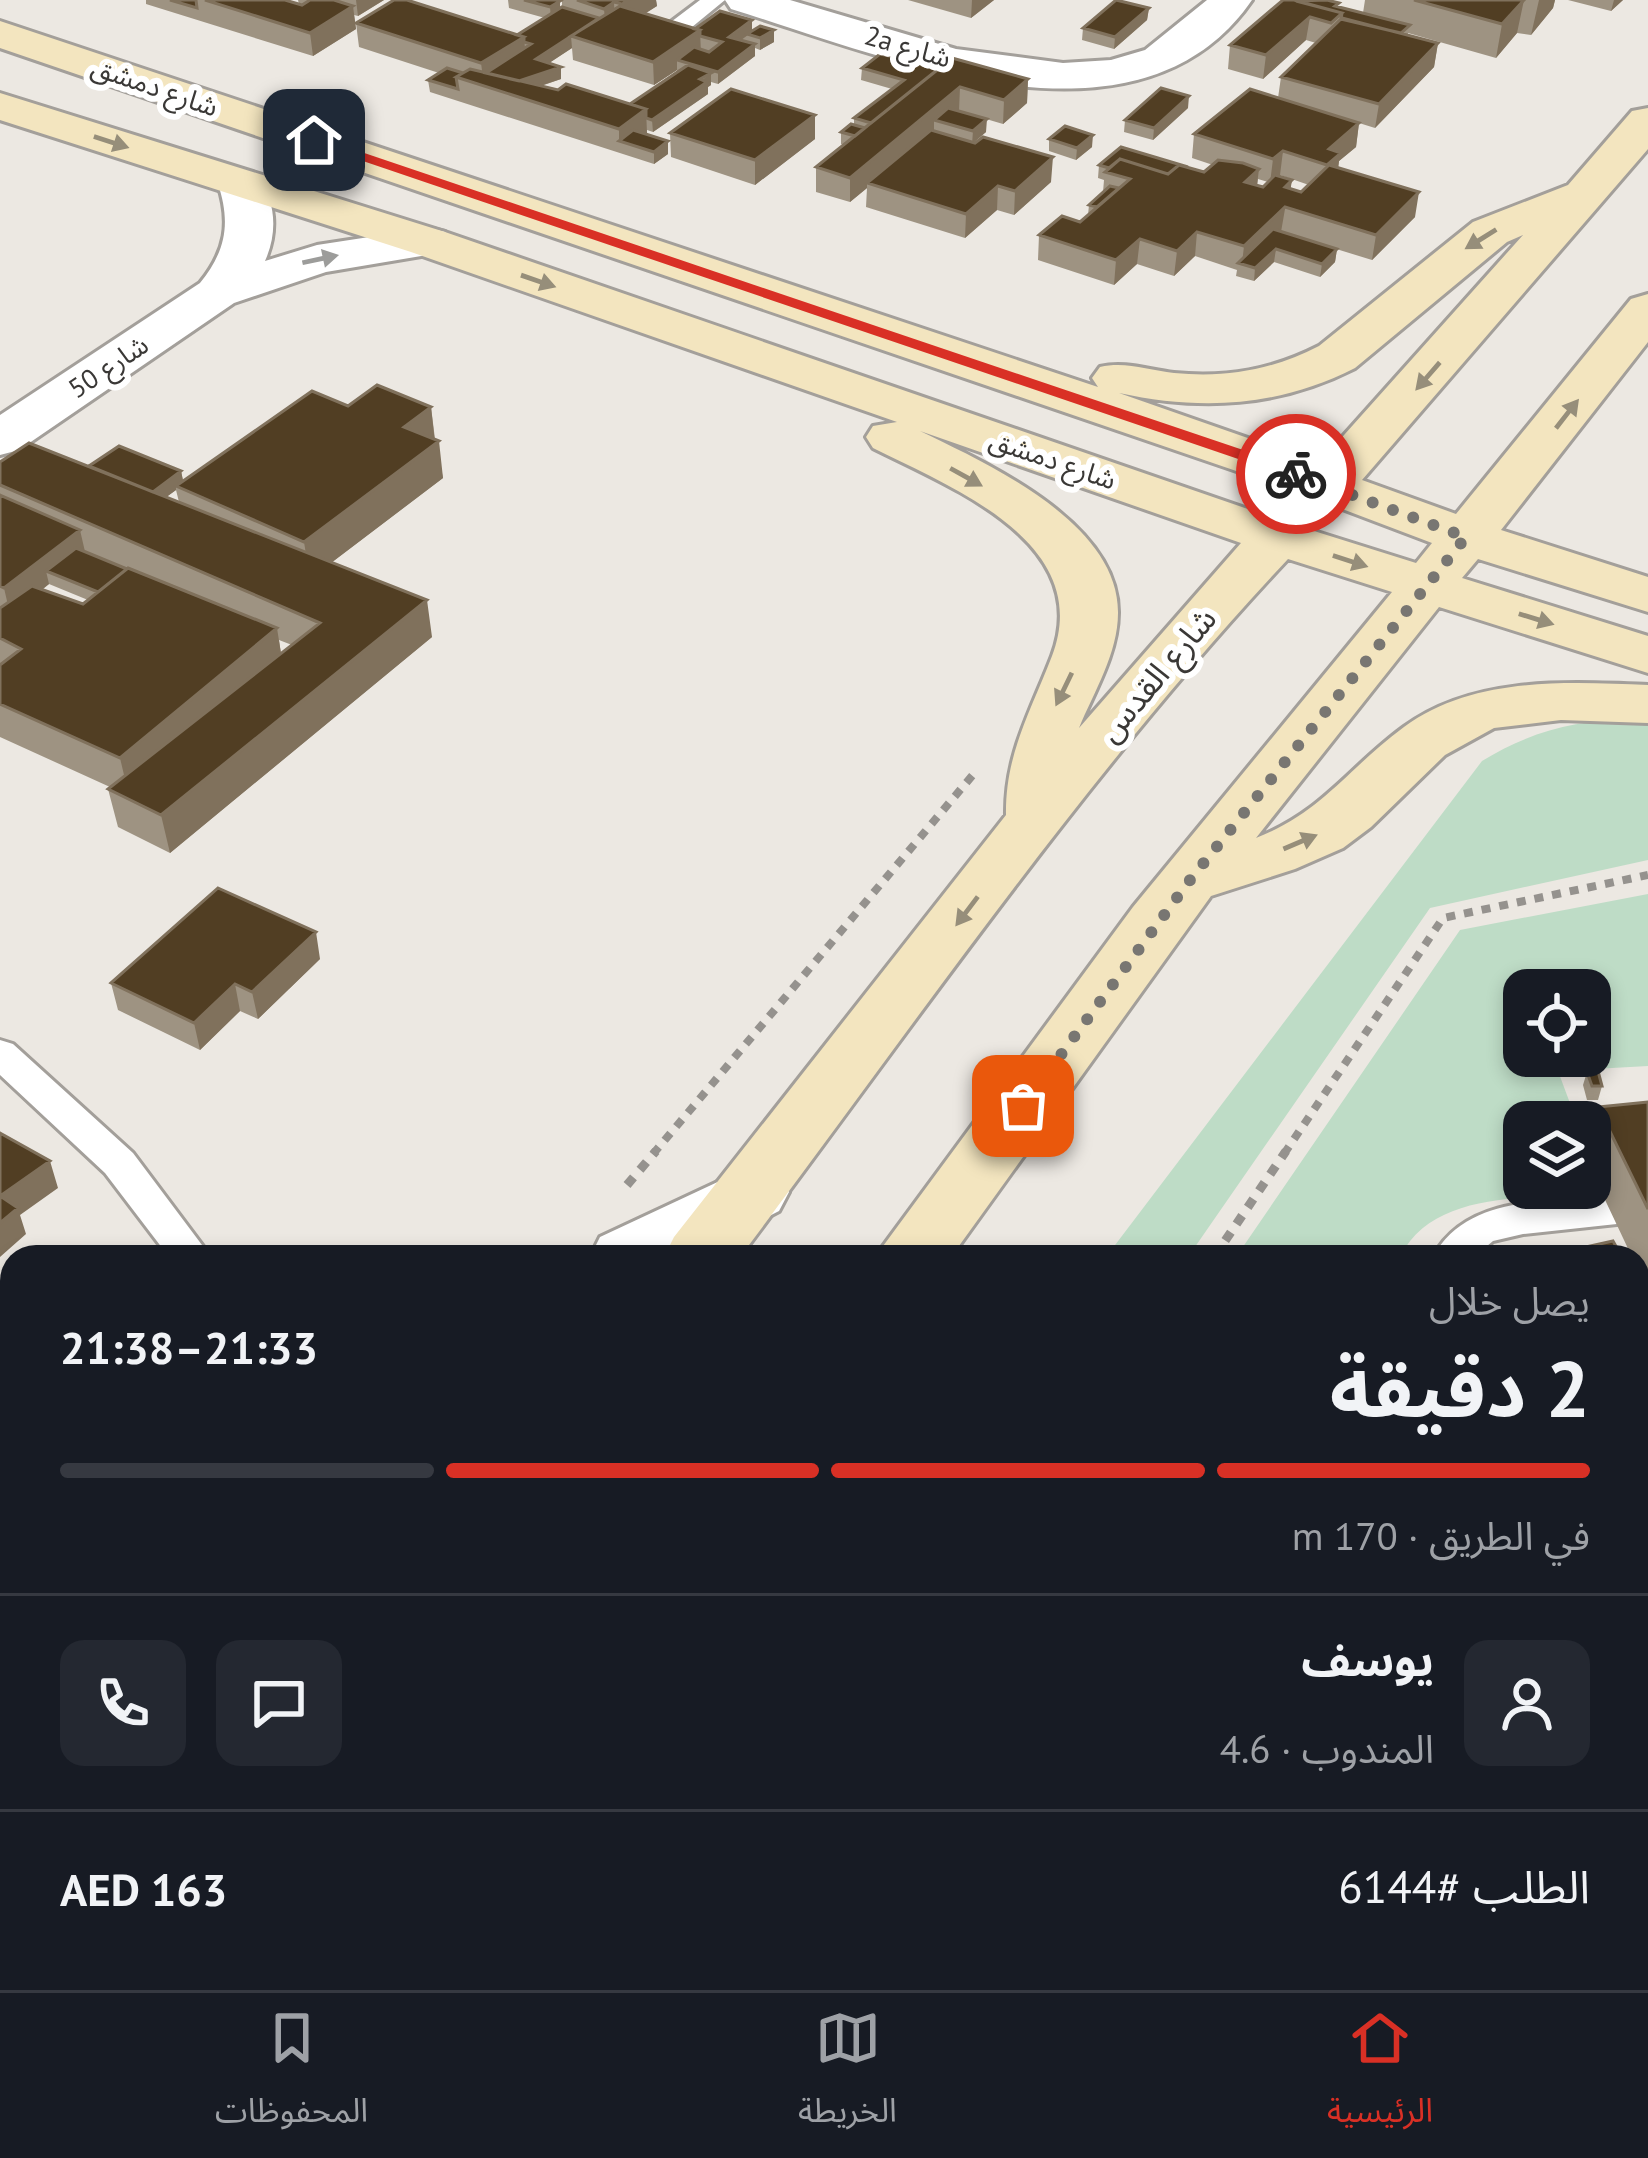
<!DOCTYPE html>
<html lang="ar">
<meta charset="utf-8">
<style>
:root{--surface:#171b24;--page:#242831;--text:#f1f3f6;--muted:#9ea1a6;--line:#363941;--accent:#d93025}
body{margin:0;font-family:"PT Sans","Noto Sans Arabic",sans-serif;background:var(--page);color:var(--text);direction:rtl;height:100vh;display:flex;flex-direction:column;font-size:45px;white-space:nowrap}
*{box-sizing:border-box;margin:0}
p{font-size:39px;color:var(--muted)}
.icon{flex:none;width:66px;height:66px;fill:none;stroke:currentColor;stroke-width:2;stroke-linecap:round;stroke-linejoin:round}
.map{position:relative;flex:1;overflow:hidden;direction:ltr}
.drawer{position:absolute;left:0px;top:1245px;width:1650px;height:747px;display:flex;flex-direction:column;background:var(--surface);border-radius:36px 36px 0 0;box-shadow:0 6px 18px #0003;direction:rtl}
.drawer>*{flex:none}
.fabs{position:absolute;left:1503px;top:969px;display:grid;gap:24px}
.fabs a{display:grid;place-items:center;width:108px;height:108px;border-radius:24px;background:var(--surface);box-shadow:0 6px 18px #0003;font-size:60px}
.pin{position:absolute;display:grid;place-items:center;width:102px;height:102px;color:#fff;margin:-51px;border-radius:24px;box-shadow:0 6px 18px #0006}
.courier{position:absolute;display:grid;place-items:center;width:120px;height:120px;margin:-60px;border:9px solid #d93025;border-radius:50%;background:#fff;color:#222;box-shadow:0 3px 15px #0007}
.headline em{font-style:normal;font-weight:700}
.headline div{display:flex;flex-direction:column-reverse}
.headline{display:flex;align-items:center;justify-content:space-between;height:204px;padding:0 60px}
h1{font-size:78px;font-weight:700;line-height:90px}
.bar{display:grid;grid-template-columns:repeat(4,1fr);gap:18px 12px;align-content:center;height:144px;padding:0 60px}
.bar i{height:15px;border-radius:9px;background:var(--line)}
.bar .selected{background:var(--accent)}
.bar p{grid-column:span 4}
.line{display:flex;align-items:center;gap:30px;padding:0 60px;border-top:3px solid var(--line)}
.line div{flex:1}
.round{display:grid;place-items:center;flex:none;width:126px;height:126px;border-radius:24px;background:var(--page)}
.menu{display:flex;justify-content:space-around;align-items:center;height:168px;border-top:3px solid var(--line);background:var(--surface);font-size:33px;color:var(--muted)}
.menu a{display:grid;justify-items:center;gap:6px}
.menu .selected{color:var(--accent)}
.map>svg:first-child{display:block}
</style>
<div class="map">
<svg width="1648" height="1990" viewBox="0 0 1648 1990">
<rect width="100%" height="100%" fill="#ece8e2"/>
<path fill="#bedcc6" fill-rule="evenodd" d="M 1648,720 L 1648,860 L 1430,908 L 1188,1257 L 1106,1257 L 1482,761 C 1533,729 1588,717 1648,720 Z
M 1648,894 L 1648,1066 L 1558,1071 L 1577,1122 L 1524,1122 L 1524,1188 L 1586,1188 L 1588,1192 C 1524,1200 1433,1191 1400,1257 L 1236,1257 L 1460,930 ZM 1590,990 L 1590,1056 L 1524,1056 L 1524,990 Z"/>
<g fill="none" stroke-linecap="round" stroke-linejoin="round">
<defs>
<path id="lane" d="M 700,0 L 725,0 L 675,41 L 659,41 L 659,31 Z
M 0,1040 L 13,1044 L 133,1153 L 211,1257 L 169,1257 L 105,1173 L 0,1075 Z
M 1612,1198 L 1626,1203 L 1631,1213 L 1626,1223 L 1523,1234 L 1493,1241 L 1474,1257 L 1433,1257 C 1467,1194 1550,1202 1612,1198 Z
M 0,1351 L 12,1352 L 12,1384 L 0,1383 Z
M 1638,1422 L 1648,1425 L 1648,1470 L 1638,1467 Z
M 1638,1641 L 1648,1645 L 1648,1694 L 1638,1690 Z
M 813,1980 L 864,1980 L 859,1990 L 808,1990 Z"/>
<path id="street" d="M 725,0 L 790,0 L 956,49 L 1063,63 L 1111,60 L 1145,50 L 1207,0 L 1252,0 C 1137,167 883,55 731,9 Z
M 241,170 L 257,174 C 276,201 278,232 265,261 L 317,245 L 428,228 L 445,232 L 452,242 L 445,252 L 326,272 L 234,303 L 19,450 L 0,455 L 0,415 L 200,283 C 226,251 231,223 218,184 L 225,174 Z
M 754,1165 L 779,1173 L 789,1192 L 779,1211 L 690,1257 L 590,1257 L 600,1237 Z
M 12,1823 L 12,1913 L 0,1918 L 0,1828 Z"/>
<path id="secondary" d="M 0,21 L 1098,387 L 1092,378 L 1100,367 C 1125,361 1148,370 1174,373 C 1227,378 1272,370 1319,346 L 1473,222 L 1568,185 L 1632,111 L 1648,108 L 1648,149 L 1362,480 L 1456,514 L 1631,299 L 1648,294 L 1648,342 L 1501,530 L 1648,577 L 1648,612 L 1478,559 L 1462,578 L 1648,636 L 1648,673 L 1439,607 L 1256,838 C 1323,812 1349,767 1404,727 C 1473,676 1567,682 1648,685 L 1648,723 L 1561,720 L 1494,728 L 1445,755 L 1371,827 L 1343,848 L 1295,869 L 1211,896 L 951,1257 L 875,1257 L 1133,907 L 1392,592 L 1288,559 C 1086,774 917,1021 740,1257 L 664,1257 L 674,1237 L 1006,815 C 1005,754 1031,711 1052,656 C 1095,543 953,488 873,448 L 866,437 L 873,426 L 897,422 L 411,252 L 0,120 L 0,93 L 445,232 L 1268,516 L 1292,490 L 0,48 ZM 1523,235 L 1319,463 L 1119,393 C 1202,411 1278,407 1355,368 L 1507,242 ZM 920,431 L 1241,543 L 1079,728 C 1094,692 1118,653 1118,613 C 1119,523 988,464 920,431 ZM 1337,507 L 1432,543 L 1416,563 L 1314,531 Z
M 52,1980 L 146,1980 L 142,1990 L 48,1990 Z
M 338,1980 L 431,1980 L 427,1990 L 334,1990 Z"/>
</defs>
<use href="#lane" stroke="#a39f9a" stroke-width="6"/>
<use href="#street" stroke="#a39f9a" stroke-width="6"/>
<use href="#secondary" stroke="#a39f9a" stroke-width="6"/>
<path stroke="#95928e" stroke-width="8" stroke-dasharray="9 9" stroke-linecap="butt" d="M 653,1154 L 977,770
M 1284,1154 L 1443,918 L 1648,875"/>
<path stroke="#95928e" stroke-width="9" stroke-dasharray="10 10" stroke-linecap="butt" d="M 627,1185 L 656,1151
M 1214,1257 L 1286,1151
M 717,1990 L 723,1980"/>
<use href="#lane" fill="#fff" fill-rule="evenodd"/>
<use href="#street" fill="#fff" fill-rule="evenodd"/>
<use href="#secondary" fill="#f3e5bf" fill-rule="evenodd"/>
</g>
<path fill="#9e9382" fill-rule="evenodd" d="M 146,0 L 285,0 L 299,4 L 298,0 L 384,0 L 358,16 L 354,15 L 356,29 L 313,56 L 146,4 Z
M 508,0 L 556,0 L 560,8 L 562,7 L 562,0 L 656,0 L 657,6 L 645,13 L 695,29 L 752,31 L 774,42 L 760,50 L 755,48 L 755,56 L 718,84 L 711,82 L 711,85 L 708,87 L 708,94 L 653,132 L 647,130 L 646,134 L 668,154 L 654,164 L 430,92 L 428,80 L 439,73 L 359,47 L 356,23 L 517,35 L 545,18 L 509,8 ZM 572,48 L 573,60 L 654,85 L 677,70 L 677,72 L 630,104 L 541,86 L 561,79 L 549,63 Z
M 908,0 L 994,0 L 971,18 Z
M 1365,0 L 1555,0 L 1553,8 L 1531,35 L 1517,33 L 1496,58 L 1408,33 L 1408,35 L 1438,43 L 1434,67 L 1375,128 L 1359,123 L 1356,147 L 1339,161 L 1338,168 L 1415,217 L 1372,260 L 1281,232 L 1337,249 L 1335,262 L 1320,277 L 1274,262 L 1254,281 L 1236,276 L 1237,270 L 1195,256 L 1174,276 L 1137,264 L 1114,285 L 1038,260 L 1039,235 L 1080,222 L 1088,215 L 1089,205 L 1103,192 L 1104,180 L 1098,178 L 1099,165 L 1204,172 L 1213,165 L 1192,158 L 1194,134 L 1278,98 L 1281,77 L 1316,43 L 1306,40 L 1263,79 L 1228,69 L 1230,45 L 1338,7 L 1363,13 ZM 1280,175 L 1309,185 L 1301,192 L 1290,189 L 1292,180 L 1278,176 ZM 1258,179 L 1268,182 L 1263,187 L 1257,186 Z
M 1568,0 L 1623,0 L 1611,11 Z
M 1149,8 L 1147,20 L 1114,49 L 1082,40 L 1083,28 Z
M 941,67 L 1028,79 L 1027,103 L 1003,124 L 959,111 L 986,132 L 974,142 L 1051,182 L 1014,215 L 997,210 L 965,238 L 866,207 L 867,188 L 850,202 L 816,192 L 816,167 L 844,145 L 841,144 L 841,132 L 854,125 L 854,118 L 892,89 L 861,80 L 862,68 Z
M 1188,108 L 1153,140 L 1124,132 L 1125,120 Z
M 815,115 L 815,139 L 755,185 L 671,157 L 670,133 Z
M 1049,139 L 1092,147 L 1076,160 L 1049,151 Z
M 348,406 L 431,407 L 435,439 L 443,478 L 332,562 L 432,637 L 170,853 L 118,827 L 108,789 L 110,787 L 0,737 L 0,462 L 181,471 L 183,481 ZM 176,490 L 179,502 L 166,497 ZM 49,584 L 88,600 L 83,604 L 42,590 ZM 279,640 L 292,645 L 281,654 Z
M 320,959 L 258,1019 L 240,1011 L 200,1050 L 118,1010 L 111,983 Z
M 1587,1072 L 1602,1086 L 1598,1100 L 1587,1100 L 1583,1085 Z
M 1648,1102 L 1648,1287 L 1638,1269 L 1638,1257 L 1632,1257 L 1590,1168 L 1590,1133 L 1598,1107 Z
M 1638,1285 L 1648,1303 L 1648,1416 L 1638,1401 Z
M 1638,1459 L 1648,1472 L 1648,1643 L 1638,1631 Z"/>
<path fill="#80715c" d="M 356,0 L 384,0 L 358,16 Z
M 629,0 L 656,0 L 657,6 L 623,28 L 622,4 Z
M 972,0 L 994,0 L 971,18 Z
M 1524,0 L 1517,33 L 1496,58 L 1502,24 Z
M 1539,0 L 1555,0 L 1553,8 L 1531,35 Z
M 1614,0 L 1623,0 L 1611,11 Z
M 560,1 L 560,13 L 551,19 L 550,7 Z
M 614,2 L 615,25 L 606,32 L 604,9 Z
M 353,6 L 356,29 L 313,56 L 310,33 Z
M 1149,8 L 1147,20 L 1114,49 L 1115,37 Z
M 1310,17 L 1306,40 L 1263,79 L 1266,55 Z
M 752,20 L 752,32 L 729,49 L 729,37 Z
M 700,30 L 701,54 L 677,60 L 677,70 L 654,85 L 653,62 Z
M 774,30 L 774,42 L 760,50 L 760,38 Z
M 571,36 L 572,48 L 537,71 L 536,59 Z
M 524,37 L 526,60 L 483,78 L 481,63 Z
M 1438,43 L 1434,67 L 1375,128 L 1379,104 Z
M 755,44 L 755,56 L 718,84 L 718,72 Z
M 561,67 L 561,79 L 513,95 L 505,86 Z
M 711,73 L 711,85 L 708,87 L 708,94 L 653,132 L 652,120 Z
M 1028,79 L 1027,103 L 1003,124 L 1004,100 Z
M 960,87 L 959,111 L 934,120 L 934,132 L 867,183 L 867,188 L 850,202 L 850,178 Z
M 1189,96 L 1188,108 L 1153,140 L 1154,128 Z
M 646,109 L 647,133 L 632,145 L 619,141 L 619,129 Z
M 815,115 L 815,139 L 755,185 L 755,160 Z
M 987,119 L 986,132 L 972,144 L 973,131 Z
M 1359,123 L 1356,147 L 1339,161 L 1337,177 L 1323,189 L 1329,149 Z
M 1093,135 L 1092,147 L 1076,160 L 1077,148 Z
M 668,141 L 668,154 L 654,164 L 654,152 Z
M 1283,151 L 1280,175 L 1270,183 L 1273,159 Z
M 1053,157 L 1051,182 L 1014,215 L 1015,191 Z
M 1259,169 L 1256,193 L 1245,182 Z
M 1292,180 L 1288,205 L 1285,209 L 1281,232 L 1242,264 L 1244,246 L 1285,187 Z
M 998,186 L 997,210 L 965,238 L 966,214 Z
M 1419,192 L 1415,217 L 1372,260 L 1376,235 Z
M 1197,232 L 1195,256 L 1174,276 L 1177,251 Z
M 1140,239 L 1137,264 L 1114,285 L 1116,260 Z
M 1276,249 L 1274,262 L 1254,281 L 1255,268 Z
M 1337,249 L 1335,262 L 1320,277 L 1322,264 Z
M 431,407 L 435,443 L 404,427 Z
M 439,441 L 443,478 L 310,579 L 304,542 Z
M 181,471 L 184,485 L 176,486 L 176,490 L 153,507 L 150,493 Z
M 80,530 L 86,556 L 46,571 L 49,584 L 10,614 L 4,588 Z
M 427,600 L 432,637 L 170,853 L 161,815 Z
M 277,628 L 283,666 L 129,796 L 120,758 Z
M 316,932 L 320,959 L 258,1019 L 252,992 Z
M 235,984 L 240,1011 L 200,1050 L 194,1023 Z
M 50,1161 L 58,1188 L 20,1215 L 26,1234 L 0,1257 L 0,1196 Z"/>
<path fill="#513e23" stroke="#80715c" stroke-width="3" d="M 170,0 L 196,0 L 197,8 Z
M 205,0 L 285,0 L 302,5 L 310,0 L 334,0 L 353,6 L 310,33 Z
M 394,0 L 407,0 L 524,37 L 481,63 L 356,23 Z
M 524,0 L 556,0 L 560,1 L 550,7 Z
M 577,0 L 629,0 L 622,4 L 614,2 L 604,9 Z
M 1116,0 L 1149,8 L 1115,37 L 1083,28 Z
M 1283,0 L 1294,0 L 1342,13 L 1331,23 L 1310,17 L 1266,55 L 1230,45 Z
M 1327,0 L 1339,3 L 1335,6 L 1410,25 L 1401,33 L 1341,19 L 1342,13 L 1296,1 Z
M 1414,0 L 1524,0 L 1502,24 Z
M 620,6 L 700,30 L 653,62 L 571,36 Z
M 562,7 L 599,18 L 536,59 L 561,67 L 519,81 L 486,73 L 531,44 L 524,42 L 524,37 L 517,35 Z
M 720,11 L 752,20 L 729,37 L 755,44 L 718,72 L 677,60 L 694,47 L 709,52 L 722,42 L 700,36 L 700,30 L 695,29 Z
M 1342,18 L 1438,43 L 1379,104 L 1281,77 Z
M 760,26 L 774,30 L 760,38 L 747,34 Z
M 880,54 L 941,67 L 871,123 L 854,118 L 904,80 L 862,68 Z
M 952,58 L 1028,79 L 1004,100 L 960,87 L 850,178 L 816,167 Z
M 688,65 L 711,73 L 700,79 L 707,82 L 652,120 L 646,118 L 646,109 L 630,104 Z
M 447,68 L 463,73 L 456,77 L 458,89 L 428,80 Z
M 470,69 L 558,90 L 566,84 L 646,109 L 619,129 L 456,77 Z
M 1161,88 L 1189,96 L 1154,128 L 1125,120 Z
M 731,89 L 815,115 L 755,160 L 670,133 Z
M 1250,89 L 1359,123 L 1329,149 L 1341,153 L 1327,165 L 1283,151 L 1273,159 L 1194,134 Z
M 948,108 L 987,119 L 973,131 L 934,120 Z
M 851,124 L 865,128 L 855,136 L 841,132 Z
M 1065,126 L 1093,135 L 1077,148 L 1049,139 Z
M 633,130 L 668,141 L 654,152 L 619,141 Z
M 931,130 L 975,143 L 983,137 L 1053,157 L 1015,191 L 998,186 L 966,214 L 867,183 Z
M 1121,147 L 1188,167 L 1179,165 L 1168,174 L 1120,159 L 1109,168 L 1099,165 Z
M 1120,159 L 1168,174 L 1179,165 L 1204,172 L 1218,160 L 1243,163 L 1259,169 L 1245,182 L 1263,187 L 1275,175 L 1292,180 L 1285,187 L 1301,192 L 1329,165 L 1419,192 L 1376,235 L 1285,207 L 1244,246 L 1197,232 L 1177,251 L 1140,239 L 1116,260 L 1039,235 L 1062,216 L 1080,222 L 1130,179 L 1105,172 Z
M 1110,186 L 1119,188 L 1097,207 L 1089,205 Z
M 1273,229 L 1337,249 L 1322,264 L 1276,249 L 1255,268 L 1238,263 Z
M 377,385 L 431,407 L 404,427 L 439,441 L 304,542 L 176,486 L 312,391 L 348,406 Z
M 29,443 L 427,600 L 161,815 L 108,789 L 320,623 L 0,485 L 0,462 Z
M 119,446 L 181,471 L 153,492 L 89,466 Z
M 0,495 L 80,530 L 4,588 L 0,586 Z
M 76,548 L 127,569 L 98,592 L 46,571 Z
M 128,568 L 277,628 L 120,758 L 0,704 L 0,665 L 21,649 L 0,638 L 0,608 L 32,586 L 83,604 Z
M 218,888 L 316,932 L 252,992 L 235,984 L 194,1023 L 111,983 Z
M 1598,1071 L 1602,1086 L 1592,1086 L 1587,1072 Z
M 1648,1102 L 1648,1209 L 1598,1107 Z
M 0,1133 L 50,1161 L 0,1196 Z
M 0,1196 L 18,1208 L 0,1223 Z
M 1613,1241 L 1622,1257 L 1566,1257 L 1563,1252 Z
M 1638,1285 L 1648,1303 L 1648,1396 L 1638,1380 Z
M 1638,1459 L 1648,1472 L 1648,1624 L 1638,1611 Z
M 1638,1726 L 1648,1738 L 1648,1744 L 1638,1733 Z
M 1638,1733 L 1648,1744 L 1648,1990 L 1039,1990 L 1057,1980 L 1638,1980 Z"/>
<defs><path id="oneway-solid" d="M-6-.8H1V-3.2L6.5 0L1 3.2V.8H-6Z" transform="scale(3)"/></defs>
<g fill="#968e7a">
<use href="#oneway-solid" transform="translate(111 142) rotate(18)"/>
<use href="#oneway-solid" transform="translate(1481 239) rotate(148)"/>
<use href="#oneway-solid" transform="translate(538 281) rotate(19)"/>
<use href="#oneway-solid" transform="translate(1428 376) rotate(131)"/>
<use href="#oneway-solid" transform="translate(1567 414) rotate(-52)"/>
<use href="#oneway-solid" transform="translate(966 477) rotate(29)"/>
<use href="#oneway-solid" transform="translate(1350 561) rotate(18)"/>
<use href="#oneway-solid" transform="translate(1536 619) rotate(17)"/>
<use href="#oneway-solid" transform="translate(1064 689) rotate(116)"/>
<use href="#oneway-solid" transform="translate(1300 842) rotate(-23)"/>
<use href="#oneway-solid" transform="translate(967 911) rotate(127)"/>
</g>
<use fill="#9c9c9a" href="#oneway-solid" transform="translate(320 259) rotate(-12)"/>
<path fill="#d93025" d="M 314,136 L 1302,470 L 1304,474 L 1291,477 L 310,143 Z"/>
<g fill="none" stroke-linecap="round" stroke-linejoin="round">
<path stroke="#787672" stroke-width="12" stroke-dasharray="0 21.6" d="M 1023,1106 L 1190,880 L 1466,537 L 1296,474"/>
</g>
<g text-anchor="middle" dominant-baseline="central" stroke-width="12" stroke-linejoin="round" paint-order="stroke">
<g font-size="27" fill="#3a3836" stroke="#fff">
<text transform="translate(908 46) rotate(16)">2a شارع</text>
<text transform="translate(155 86) rotate(19)">شارع دمشق</text>
<text transform="translate(108 366) rotate(-34)">شارع 50</text>
<text transform="translate(1053 459) rotate(19)">شارع دمشق</text>
</g>
<g font-size="33" fill="#3a3836" stroke="#fff">
<text transform="translate(1156 674) rotate(-50)">شارع القدس</text>
</g>
</g>
</svg>
<div class="fabs">
<a><svg class="icon" aria-label="locate" viewBox="0 0 24 24"><circle cx="12" cy="12" r="6"/><path d="M12 2v4M12 18v4M2 12h4M18 12h4"/></svg></a>
<a><svg class="icon" aria-label="layers" viewBox="0 0 24 24"><path d="M12 4l9 5-9 5-9-5zM3 14l9 5 9-5"/></svg></a>
</div>
<div class="pin" style="left:1023px;top:1106px;background:#ea580c"><svg class="icon" aria-label="bag" viewBox="0 0 24 24"><path d="M5 8h14l-1 12H6zM9 8a3 3 0 0 1 6 0"/></svg></div>
<div class="pin" style="left:314px;top:140px;background:#1f2937"><svg class="icon" aria-label="home" viewBox="0 0 24 24"><path d="M3 11l9-7 9 7M6 9v11h12V9"/></svg></div>
<div class="courier" style="left:1296px;top:474px"><svg class="icon" aria-label="bike" viewBox="0 0 24 24"><circle cx="6" cy="16" r="4"/><circle cx="18" cy="16" r="4"/><path d="M6 16l4-8h5l3 8M10 8l3 8H6M13 5h3"/></svg></div>
<section class="drawer">
<div class="headline"><div><h1>2 دقيقة</h1><p>يصل خلال</p></div><em>21:33–21:38</em></div>
<div class="bar"><i class="selected"></i><i class="selected"></i><i class="selected"></i><i></i><p>في الطريق · 170 m</p></div>
<div class="line" style="height:216px"><a class="round"><svg class="icon" aria-label="person" viewBox="0 0 24 24"><circle cx="12" cy="8" r="4"/><path d="M4 21q1-7 8-7t8 7"/></svg></a><div><b>يوسف</b><p>المندوب · 4.6</p></div><a class="round"><svg class="icon" aria-label="chat" viewBox="0 0 24 24"><path d="M4 5h16v11H9l-5 4z"/></svg></a><a class="round"><svg class="icon" aria-label="phone" viewBox="0 0 24 24"><path d="M5 4h4l2 5-3 2q2 4 5 5l2-3 5 2v4C11 20 4 13 5 4z"/></svg></a></div>
<div class="line" style="height:156px"><div>الطلب #6144</div><b>AED 163</b></div>
</section>
</div>
<nav class="menu">
<a class="selected"><svg class="icon" aria-label="home" viewBox="0 0 24 24"><path d="M3 11l9-7 9 7M6 9v11h12V9"/></svg>الرئيسية</a>
<a><svg class="icon" aria-label="map" viewBox="0 0 24 24"><path d="M3 6l6-2 6 2 6-2v14l-6 2-6-2-6 2zM9 4v14M15 6v14"/></svg>الخريطة</a>
<a><svg class="icon" aria-label="saved" viewBox="0 0 24 24"><path d="M7 4h10v16l-5-4-5 4z"/></svg>المحفوظات</a>
</nav>
